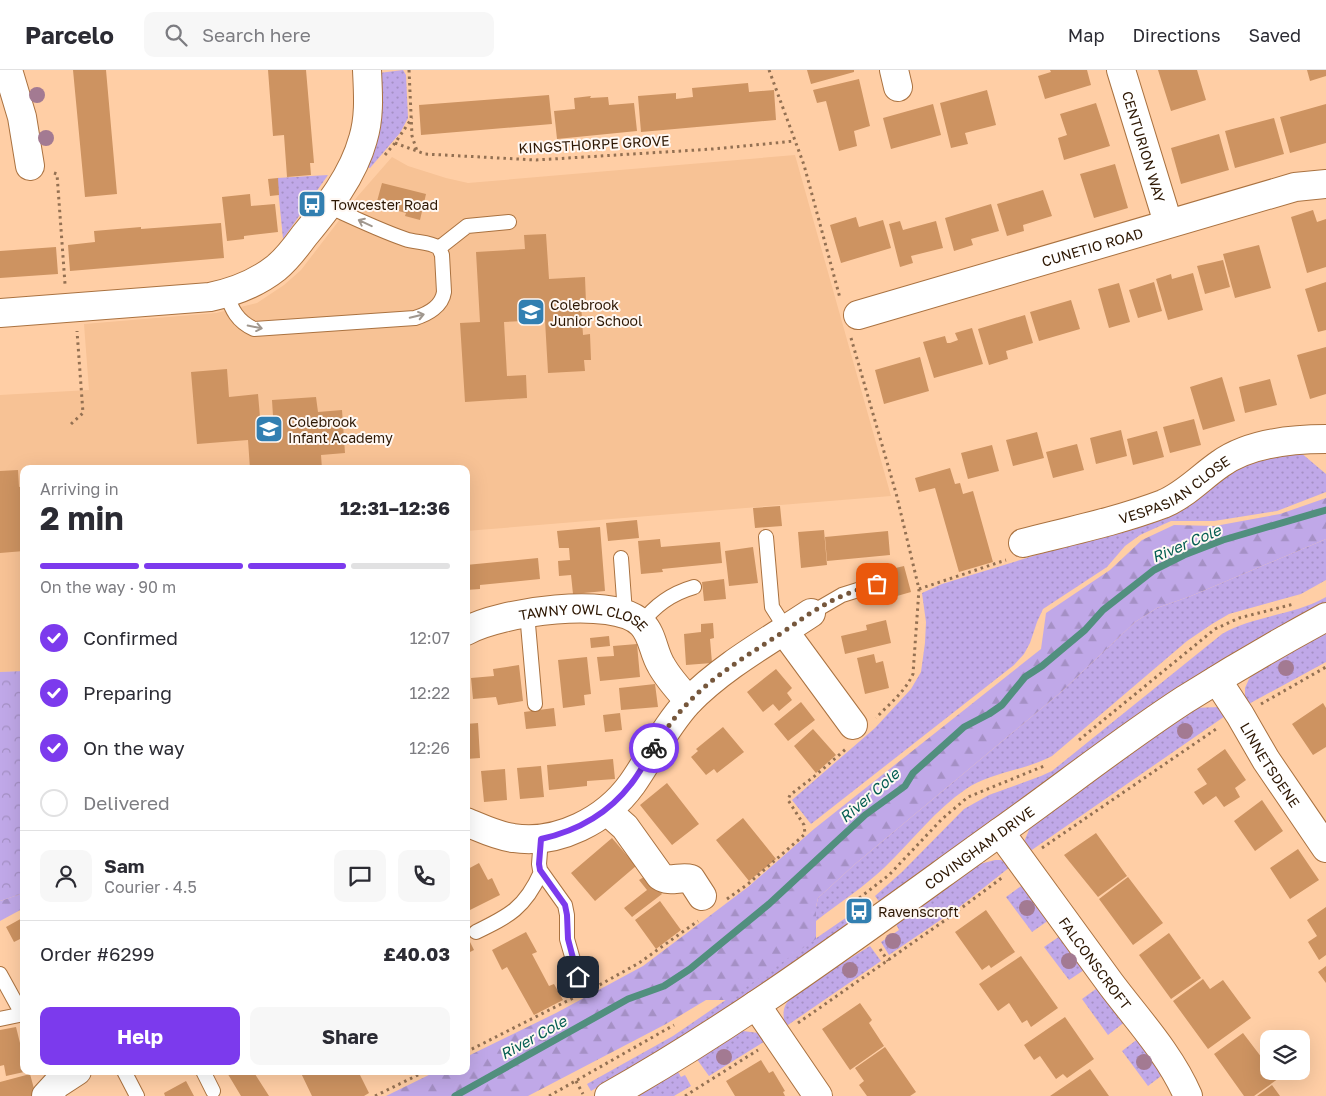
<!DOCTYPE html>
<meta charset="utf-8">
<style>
:root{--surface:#fff;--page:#f7f7f7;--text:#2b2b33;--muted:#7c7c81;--line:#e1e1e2;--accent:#7c3aed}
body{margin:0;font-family:"Golos Text",sans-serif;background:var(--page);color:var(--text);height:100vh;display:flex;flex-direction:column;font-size:19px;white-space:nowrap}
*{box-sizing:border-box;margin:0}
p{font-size:16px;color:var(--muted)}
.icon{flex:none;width:28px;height:28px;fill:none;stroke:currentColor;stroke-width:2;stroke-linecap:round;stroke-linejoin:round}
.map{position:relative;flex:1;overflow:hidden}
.sheet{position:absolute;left:20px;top:395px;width:450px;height:610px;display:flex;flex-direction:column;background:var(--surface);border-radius:10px;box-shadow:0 5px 20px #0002}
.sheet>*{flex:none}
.tools{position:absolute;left:1260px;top:960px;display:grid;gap:10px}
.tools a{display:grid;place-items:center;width:50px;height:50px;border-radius:10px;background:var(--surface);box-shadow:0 5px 20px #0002;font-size:25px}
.pin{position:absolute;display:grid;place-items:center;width:42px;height:42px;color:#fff;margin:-21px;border-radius:10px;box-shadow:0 2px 8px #0006}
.courier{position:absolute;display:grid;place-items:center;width:50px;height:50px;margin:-25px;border:4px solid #7c3aed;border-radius:50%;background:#fff;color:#222;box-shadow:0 1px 6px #0007}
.head em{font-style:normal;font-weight:700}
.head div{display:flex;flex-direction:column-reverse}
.head{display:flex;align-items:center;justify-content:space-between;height:85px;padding:0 20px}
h1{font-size:32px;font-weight:700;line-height:38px}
.bar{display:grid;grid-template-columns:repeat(4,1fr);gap:8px 5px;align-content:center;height:60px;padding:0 20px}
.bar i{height:6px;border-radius:4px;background:var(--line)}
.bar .active{background:var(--accent)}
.bar p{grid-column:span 4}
.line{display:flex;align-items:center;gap:12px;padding:0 20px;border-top:1px solid var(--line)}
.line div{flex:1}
.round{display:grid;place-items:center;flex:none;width:52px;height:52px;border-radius:10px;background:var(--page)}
ol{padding:0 20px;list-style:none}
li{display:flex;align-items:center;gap:15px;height:55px}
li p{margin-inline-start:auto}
li .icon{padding:5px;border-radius:50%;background:var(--accent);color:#fff;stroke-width:4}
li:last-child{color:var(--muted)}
li i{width:28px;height:28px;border:2px solid var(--line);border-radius:50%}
.primary-button{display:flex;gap:10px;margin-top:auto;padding:10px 20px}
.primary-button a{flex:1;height:58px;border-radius:10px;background:var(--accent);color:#fff;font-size:20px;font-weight:700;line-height:58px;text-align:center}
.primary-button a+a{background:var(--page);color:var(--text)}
header{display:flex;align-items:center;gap:30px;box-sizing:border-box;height:70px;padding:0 25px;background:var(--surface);border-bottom:1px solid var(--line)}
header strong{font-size:24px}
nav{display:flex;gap:28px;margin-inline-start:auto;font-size:18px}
.search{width:350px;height:45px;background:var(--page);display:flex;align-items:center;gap:12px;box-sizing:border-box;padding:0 18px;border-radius:10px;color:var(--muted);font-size:19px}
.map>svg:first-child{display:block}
</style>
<header>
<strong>Parcelo</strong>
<div class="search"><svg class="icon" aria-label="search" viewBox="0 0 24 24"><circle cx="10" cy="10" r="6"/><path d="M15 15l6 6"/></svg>Search here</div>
<nav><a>Map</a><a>Directions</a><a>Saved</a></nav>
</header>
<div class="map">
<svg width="1326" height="1026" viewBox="0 0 1326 1026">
<defs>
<pattern id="grass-dots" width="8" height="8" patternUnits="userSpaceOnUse" patternTransform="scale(1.25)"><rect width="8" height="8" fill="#c0a8e8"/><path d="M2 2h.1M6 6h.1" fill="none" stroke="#a590c5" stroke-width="1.8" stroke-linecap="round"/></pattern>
<pattern id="forest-firs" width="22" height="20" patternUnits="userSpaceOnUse" patternTransform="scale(1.25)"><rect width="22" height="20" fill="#c0a8e8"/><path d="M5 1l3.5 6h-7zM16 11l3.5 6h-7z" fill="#a590c5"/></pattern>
<pattern id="park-crowns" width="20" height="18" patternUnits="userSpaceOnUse" patternTransform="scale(1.25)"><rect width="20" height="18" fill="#c0a8e8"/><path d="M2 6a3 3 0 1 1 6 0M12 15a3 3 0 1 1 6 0" fill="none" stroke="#a590c5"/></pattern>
</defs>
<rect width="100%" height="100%" fill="#ffcea5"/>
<path fill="#f7c295" d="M 795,85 L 891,426 L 466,461 L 466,399 L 24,399 L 24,601 L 0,602 L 0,325 L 89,320 L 84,254 L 216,243 L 257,233 L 284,215 L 301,200 L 357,127 L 392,87 L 408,96 L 446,108 L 468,113 Z"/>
<path fill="url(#grass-dots)" d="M 403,0 L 406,5 L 408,48 L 400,63 L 370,98 L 364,96 L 379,3 Z
M 328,105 L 283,169 L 277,108 Z
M 1300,382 L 1326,404 L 1326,422 L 1277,441 L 1214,451 L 1171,451 L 1140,465 L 1125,476 L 1107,497 L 1043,539 L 1037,552 L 1030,573 L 1024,584 L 1014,595 L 811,754 L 792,730 L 875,658 L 911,619 L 921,602 L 925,573 L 926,552 L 922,523 L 942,514 L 1157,448 L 1249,392 Z
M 1326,469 L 1326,510 L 1301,524 L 1229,544 L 1212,554 L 1187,571 L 1052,686 C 1026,700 989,703 966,719 C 935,740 912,771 885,797 C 864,817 839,833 816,851 L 816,837 L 818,828 L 854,795 L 1060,623 L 1135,552 L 1157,538 L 1191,526 Z
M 1326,527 L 1326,533 L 1256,572 L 881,834 L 875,826 L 902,802 L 964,739 L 989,725 L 1041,706 L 1052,701 L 1222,564 C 1254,545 1293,546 1326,527 Z
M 1326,561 L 1326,592 L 1245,636 L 1245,618 L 1249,609 L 1260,596 Z
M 1220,637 L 1228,644 L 1026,784 L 1024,772 L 1031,755 L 1193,638 Z
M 995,790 L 1001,790 L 1010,797 L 958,838 L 889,885 L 881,872 L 899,860 L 896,854 L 976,795 Z
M 1024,814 L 1049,850 L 1032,862 L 1006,827 Z
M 850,845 L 854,852 L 751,922 L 665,978 L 591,1021 L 587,1014 L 673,966 Z
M 1063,864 L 1087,898 L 1069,910 L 1044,877 Z
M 870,876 L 881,891 L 785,957 C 782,939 783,935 796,922 Z
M 1100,916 L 1126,951 L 1108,965 L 1082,929 Z
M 743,961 L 766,964 L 770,968 L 709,1006 L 696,988 L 723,969 Z
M 1139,968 L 1165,1003 L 1148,1016 L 1122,981 Z
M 677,1000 L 681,1007 L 685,1005 L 691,1016 L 674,1026 L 631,1026 Z"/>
<path fill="url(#forest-firs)" d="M 1326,428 L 1326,469 L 1191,526 L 1157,538 L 1135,552 L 1060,623 L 854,795 L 818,828 L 816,837 L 816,869 L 727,930 L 706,930 L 666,954 L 528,1026 L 386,1026 L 437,1001 L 466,1001 L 466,987 L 556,943 L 643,896 L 748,817 L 814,759 L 1041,579 L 1046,543 L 1110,500 L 1142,470 L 1174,455 L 1215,456 L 1280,444 Z
M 24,823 L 24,838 L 0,851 L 0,831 Z"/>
<path fill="url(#park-crowns)" d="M 24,601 L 24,823 L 0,831 L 0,602 Z"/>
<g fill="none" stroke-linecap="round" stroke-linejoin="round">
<path stroke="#518f7e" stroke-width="7" d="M 455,1026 L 628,929 L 664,916 L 690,899 L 769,834 L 865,745 L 905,716 L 913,703 L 964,657 L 989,644 L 1002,635 L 1025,607 L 1042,596 L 1085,560 L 1103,540 L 1154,500 L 1184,485 L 1223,470 L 1326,440"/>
</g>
<path fill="#cd9361" d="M 73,0 L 106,0 L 117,124 L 85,127 Z
M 268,0 L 306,0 L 314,93 L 310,93 L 311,105 L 287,107 L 284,65 L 273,66 Z
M 807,0 L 854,0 L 854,2 L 811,14 Z
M 1050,0 L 1087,0 L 1091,15 L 1045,29 L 1038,6 L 1051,2 Z
M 1158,0 L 1197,0 L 1206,30 L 1171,41 Z
M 1307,0 L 1326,0 L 1326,6 L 1310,11 Z
M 859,9 L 870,56 L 854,61 L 857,76 L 839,81 L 826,31 L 817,33 L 813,20 Z
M 748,13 L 749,22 L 774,20 L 776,50 L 641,62 L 638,26 L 676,23 L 676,29 L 693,27 L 692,18 Z
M 987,20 L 996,55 L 965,63 L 968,74 L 951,78 L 940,33 Z
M 549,25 L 552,54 L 421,65 L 419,35 Z
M 591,26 L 590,28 L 608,27 L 609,35 L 634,33 L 637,61 L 557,69 L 554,41 L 575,39 L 574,28 Z
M 1096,33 L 1110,76 L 1064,90 L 1058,68 L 1067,65 L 1060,44 Z
M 933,34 L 941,65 L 891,79 L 883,48 Z
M 1326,34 L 1326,73 L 1290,83 L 1280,47 Z
M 1274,48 L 1284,84 L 1235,98 L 1225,61 Z
M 1219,64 L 1229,100 L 1181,114 L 1171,78 Z
M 1115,94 L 1128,138 L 1094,148 L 1080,104 Z
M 278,108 L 279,125 L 270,126 L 268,109 Z
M 382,113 L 426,124 L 420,150 L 405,146 L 406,143 L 376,135 Z
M 1043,120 L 1052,146 L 1023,155 L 1024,161 L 1007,166 L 997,134 Z
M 250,124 L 251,136 L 275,134 L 278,162 L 244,166 L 244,169 L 227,171 L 222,127 Z
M 991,134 L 999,161 L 971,169 L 973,175 L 954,181 L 945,148 Z
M 1313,140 L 1317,152 L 1326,149 L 1326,197 L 1307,203 L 1291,147 Z
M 856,147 L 859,157 L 883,150 L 891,178 L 841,193 L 830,155 Z
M 900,151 L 903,160 L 936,151 L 943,178 L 911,186 L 913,193 L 900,197 L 889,154 Z
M 221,153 L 224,188 L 70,201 L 68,175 L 95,172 L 94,161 L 141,157 L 141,159 Z
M 546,164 L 549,209 L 585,207 L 586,233 L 581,234 L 583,265 L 590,264 L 591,290 L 584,290 L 585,301 L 548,303 L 545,250 L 504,252 L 507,306 L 526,305 L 527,328 L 465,332 L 460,253 L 480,252 L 476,182 L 525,179 L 524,165 Z
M 1259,175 L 1271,218 L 1235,228 L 1223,184 Z
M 56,177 L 58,204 L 0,208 L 0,181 Z
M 1223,190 L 1230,217 L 1205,224 L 1197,196 Z
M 1193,203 L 1203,240 L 1168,250 L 1156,209 L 1171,204 L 1172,209 Z
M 1154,212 L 1162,241 L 1138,248 L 1129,220 Z
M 1326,212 L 1326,260 L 1318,262 L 1305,219 Z
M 1119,213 L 1130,252 L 1109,258 L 1098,219 Z
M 1071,230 L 1080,259 L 1039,271 L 1030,242 Z
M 1025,245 L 1033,273 L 1006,281 L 1008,289 L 989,295 L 978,259 Z
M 972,258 L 983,294 L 934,308 L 923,272 L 945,266 L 947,273 L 950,273 L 958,270 L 955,263 Z
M 1326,277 L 1326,324 L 1310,329 L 1297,285 Z
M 920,287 L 929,321 L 884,334 L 875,300 Z
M 227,299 L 229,327 L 258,324 L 260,347 L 273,346 L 272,330 L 316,327 L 318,342 L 342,340 L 345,383 L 321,385 L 322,399 L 250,399 L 248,370 L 197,374 L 191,302 Z
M 1222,307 L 1235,351 L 1203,360 L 1190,317 Z
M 1270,309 L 1277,335 L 1245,343 L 1239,317 Z
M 1194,349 L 1201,375 L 1170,383 L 1163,357 Z
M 1121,360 L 1127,386 L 1096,394 L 1090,368 Z
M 1157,361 L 1164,387 L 1133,395 L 1127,369 Z
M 1037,362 L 1044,388 L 1013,396 L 1006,370 Z
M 1077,374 L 1084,400 L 1053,408 L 1046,382 Z
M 992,375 L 999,401 L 968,409 L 961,383 Z
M 950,398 L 955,414 L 960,413 L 963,424 L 973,421 L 993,492 L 959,502 L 935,418 L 919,422 L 915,408 Z
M 18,400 L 19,417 L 24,416 L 24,481 L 0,483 L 0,401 Z
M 780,436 L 782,456 L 755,458 L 753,438 Z
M 637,450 L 639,468 L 608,471 L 606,453 Z
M 600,457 L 605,521 L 573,524 L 571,505 L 559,506 L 558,491 L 570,490 L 569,478 L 559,478 L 557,461 Z
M 824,460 L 827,495 L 801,498 L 798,462 Z
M 888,461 L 890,485 L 827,491 L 825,467 Z
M 660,469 L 661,477 L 720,472 L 722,493 L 662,499 L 663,502 L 641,504 L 638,471 Z
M 753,477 L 758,513 L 729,516 L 725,481 Z
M 538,488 L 540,509 L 480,515 L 480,519 L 466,520 L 466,495 Z
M 904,496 L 911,522 L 890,528 L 883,501 Z
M 724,509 L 726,529 L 704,531 L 702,512 Z
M 886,550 L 891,573 L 845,584 L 841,566 L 867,560 L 866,555 Z
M 713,553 L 714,568 L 710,569 L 712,593 L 686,595 L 684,564 L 701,562 L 701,554 Z
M 609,566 L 610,576 L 591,578 L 590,568 Z
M 637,574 L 640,607 L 600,611 L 597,587 L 614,586 L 613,576 Z
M 874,584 L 876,593 L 883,591 L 889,618 L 865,624 L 857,588 Z
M 587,587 L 591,624 L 584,625 L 585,635 L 563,638 L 558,590 Z
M 519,595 L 523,631 L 498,635 L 496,627 L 473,629 L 471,608 L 494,606 L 493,599 Z
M 776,599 L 792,618 L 787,623 L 792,630 L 779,641 L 773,634 L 763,642 L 747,622 Z
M 655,614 L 658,637 L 621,640 L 619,618 Z
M 801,632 L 815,650 L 788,671 L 774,654 Z
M 1323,633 L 1326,638 L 1326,677 L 1313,685 L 1292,654 Z
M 554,638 L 556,656 L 526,659 L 524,642 Z
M 620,643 L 622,660 L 605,662 L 603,645 Z
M 478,653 L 480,688 L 466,689 L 466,654 Z
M 723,657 L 744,682 L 717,703 L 714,699 L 706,705 L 691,687 L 698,681 L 696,679 Z
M 813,659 L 836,685 L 816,703 L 794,676 Z
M 1225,679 L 1246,710 L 1235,718 L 1240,727 L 1224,737 L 1216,726 L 1203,735 L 1194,722 L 1207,714 L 1197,699 Z
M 613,689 L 615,709 L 587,711 L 587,716 L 549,720 L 547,695 Z
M 541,696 L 544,727 L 520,729 L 517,698 Z
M 505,699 L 507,730 L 484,732 L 481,701 Z
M 667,713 L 699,754 L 672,775 L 640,735 Z
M 1262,730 L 1283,761 L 1255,781 L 1234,751 Z
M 743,748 L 776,789 L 749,811 L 716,770 Z
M 1096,763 L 1127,806 L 1098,827 L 1064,785 Z
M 612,768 L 636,796 L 595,831 L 571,803 Z
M 1298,779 L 1319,810 L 1290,829 L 1270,798 Z
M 479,793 L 488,810 L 492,808 L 500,825 L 466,842 L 466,800 Z
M 647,805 L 662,824 L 632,847 L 624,838 L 647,820 L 639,810 Z
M 1128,807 L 1163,853 L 1133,875 L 1099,829 Z
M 660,831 L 681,860 L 656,879 L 635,850 Z
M 1326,837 L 1326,885 L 1319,890 L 1308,872 L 1317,866 L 1307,850 Z
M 986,840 L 1015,882 L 991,898 L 989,895 L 982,900 L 955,862 Z
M 24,847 L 24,875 L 20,869 L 14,872 L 6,857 Z
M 526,862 L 537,882 L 532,884 L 549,916 L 554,914 L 563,930 L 534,945 L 507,897 L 502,900 L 492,880 Z
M 1169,863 L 1201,908 L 1171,929 L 1139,885 Z
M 466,864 L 474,880 L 466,884 Z
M 1021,886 L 1058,938 L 1031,957 L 1027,950 L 1022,953 L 1009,933 L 998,941 L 979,914 Z
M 1326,896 L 1326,913 L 1318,902 Z
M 1203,909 L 1210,919 L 1223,910 L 1251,948 L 1208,979 L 1173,931 Z
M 860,933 L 872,950 L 869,953 L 884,976 L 850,1000 L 822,959 Z
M 1065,947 L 1094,989 L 1067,1008 L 1063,1004 L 1056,1009 L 1040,986 L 1034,990 L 1024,975 Z
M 16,957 L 24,989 L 24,1002 L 6,1006 L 4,995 L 0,996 L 0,960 Z
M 1243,963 L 1262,988 L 1269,983 L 1269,1001 L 1289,1001 L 1254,1026 L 1244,1026 L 1214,984 Z
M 885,977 L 916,1022 L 910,1026 L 867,1026 L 859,1015 L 864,1011 L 855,998 Z
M 761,990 L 769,1003 L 773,1001 L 785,1021 L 783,1022 L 785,1026 L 735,1026 L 726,1011 Z
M 1090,999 L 1109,1026 L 1050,1026 Z
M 226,1001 L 253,1001 L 269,1026 L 241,1026 Z
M 300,1001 L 358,1001 L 369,1023 L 364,1026 L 312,1026 Z
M 30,1004 L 36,1026 L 0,1026 L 0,1012 Z
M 186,1011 L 194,1026 L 165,1026 L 164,1023 Z
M 1272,1015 L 1280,1026 L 1257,1026 Z"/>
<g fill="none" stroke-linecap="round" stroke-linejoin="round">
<defs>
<path id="lane" d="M 439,178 L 467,156 L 509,152
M 226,223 C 232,240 237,251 254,259 L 415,248 C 428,244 442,236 444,222 L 442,185 L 439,178 C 429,171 416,173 405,169 C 379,160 354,148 328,136
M 766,467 L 772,537 L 786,559
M 621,488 L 625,543
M 527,543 L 535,634
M 811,543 L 842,525 L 877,514
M 641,554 C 654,536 673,523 694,517
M 541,769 L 539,794 L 540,800 L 565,835 L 567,845 L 567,869 L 578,907
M 476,862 C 509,846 525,838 541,802
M 0,904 L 22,944
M 0,949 L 24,944
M 124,1001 L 137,1026
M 203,1001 L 213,1021"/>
<g id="street">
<path d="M 8,0 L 22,47 L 30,96"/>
<path d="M 894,0 L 898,17"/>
<path id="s1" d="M 1121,0 L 1168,153"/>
<path d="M 0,243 L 210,227 C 234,222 257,213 276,198 C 287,189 296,177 304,166 C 328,137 353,106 363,69 C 370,46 368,23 367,0"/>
<path id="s2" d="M 858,245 L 1295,117 L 1326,114"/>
<path id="s3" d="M 1023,473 C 1070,461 1118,451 1163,434 C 1185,425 1201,407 1220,394 C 1249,373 1291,369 1326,369"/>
<path id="s4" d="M 466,561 C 499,542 614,525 642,554 C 653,565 653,582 661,595 C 668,608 679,620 689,631"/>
<path d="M 784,561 L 853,655"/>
<path id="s5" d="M 1217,610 L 1240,645 L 1266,690 L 1326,778"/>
<path d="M 607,741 L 625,757 L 660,806 C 670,813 680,806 691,809 L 702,826"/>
<path d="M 466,752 C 481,758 497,766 513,768 C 558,775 606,750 632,714 C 651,687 665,657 688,632 C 723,596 769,571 811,543"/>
<path id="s6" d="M 1000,762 C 1037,812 1073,863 1110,913 C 1137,949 1170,984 1188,1026"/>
<path d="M 756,935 L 818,1026"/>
<path d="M 46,1026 L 57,1014 L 77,1001"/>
</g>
<g id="secondary">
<path id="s7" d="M 609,1026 C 746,949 873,853 1000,762 C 1062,718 1121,671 1184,630 C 1230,601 1278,573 1326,547"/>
</g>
</defs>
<use href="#lane" stroke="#aa7240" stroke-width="16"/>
<use href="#street" stroke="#aa7240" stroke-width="30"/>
<use href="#secondary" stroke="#aa7240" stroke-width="30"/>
<path stroke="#937052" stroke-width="3" stroke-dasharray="2.5 4" stroke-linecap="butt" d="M 409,0 L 412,66 L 417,81
M 769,0 L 804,95 L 840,228
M 395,73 L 425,84 L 536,90 L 713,79 L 795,71
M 385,85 L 395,73 L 412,48
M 54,103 L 57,104 L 65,214
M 851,268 L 896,423 L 919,519 L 913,604 C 905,622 889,634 876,648
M 71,354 L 83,343 L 77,261
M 919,519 L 1006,490
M 1261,634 L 1326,597
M 1079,670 L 1215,559 L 1239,548 L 1294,534
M 1042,778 L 1219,657
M 727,829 L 748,814 L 805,764 L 804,755 L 788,730 L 790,725 L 816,705 L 847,678
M 849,836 L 889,805 L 942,749 L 968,727 L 1044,696
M 880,879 L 888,891
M 594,918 L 639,893 L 698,851
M 798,953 L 944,851 L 1003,807
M 466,982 L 577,926
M 576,1011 L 583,1024
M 375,1026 L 426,1001
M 549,1026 L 674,955
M 685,1026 L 758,980"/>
<use href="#lane" stroke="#fff" stroke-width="14"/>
<use href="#street" stroke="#fff" stroke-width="28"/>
<use href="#secondary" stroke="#fff" stroke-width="28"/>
</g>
<g fill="#a37a92">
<circle cx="37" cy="25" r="8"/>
<circle cx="46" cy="68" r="8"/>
<circle cx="1286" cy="598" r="8"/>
<circle cx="1185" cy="661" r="8"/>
<circle cx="1027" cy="838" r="8"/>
<circle cx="893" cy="871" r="8"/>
<circle cx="1069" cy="891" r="8"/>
<circle cx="850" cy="900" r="8"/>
<circle cx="724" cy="987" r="8"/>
<circle cx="1144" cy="992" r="8"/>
</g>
<defs><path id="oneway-shaft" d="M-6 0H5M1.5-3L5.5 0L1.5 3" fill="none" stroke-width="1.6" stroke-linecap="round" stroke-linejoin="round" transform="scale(1.25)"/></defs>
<g stroke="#a0978e">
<use href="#oneway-shaft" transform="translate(365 153) rotate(-155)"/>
<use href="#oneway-shaft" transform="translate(417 246) rotate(-13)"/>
<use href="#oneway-shaft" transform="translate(255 257) rotate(11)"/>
</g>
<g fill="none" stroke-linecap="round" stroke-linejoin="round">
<path stroke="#76573c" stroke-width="5" stroke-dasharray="0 9" d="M 654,678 C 664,662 675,646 688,633 C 715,604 750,584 783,562 C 815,539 838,524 877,514"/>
<path stroke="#7c3aed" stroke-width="6" d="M 578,907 L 568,869 L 567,845 L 565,835 L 540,800 L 539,794 L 541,769 C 577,761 608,744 631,714 C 640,703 646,690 654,678"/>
</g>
<defs>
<symbol id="bus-square" viewBox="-11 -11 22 22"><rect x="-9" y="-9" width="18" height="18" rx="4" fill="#327fb1" stroke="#fff8f3"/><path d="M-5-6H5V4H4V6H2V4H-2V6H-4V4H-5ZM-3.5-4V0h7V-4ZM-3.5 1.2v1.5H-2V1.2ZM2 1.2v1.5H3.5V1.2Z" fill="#fff"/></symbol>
<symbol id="school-square" viewBox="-11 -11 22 22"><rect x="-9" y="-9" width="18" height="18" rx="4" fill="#327fb1" stroke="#fff8f3"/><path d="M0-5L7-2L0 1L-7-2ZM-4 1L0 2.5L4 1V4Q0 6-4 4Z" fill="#fff"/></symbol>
</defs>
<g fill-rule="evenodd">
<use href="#bus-square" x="296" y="118" width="32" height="32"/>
<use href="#school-square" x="515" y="226" width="32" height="32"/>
<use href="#school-square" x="253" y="343" width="32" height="32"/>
<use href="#bus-square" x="843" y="825" width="32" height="32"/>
</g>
<g text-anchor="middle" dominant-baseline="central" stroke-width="4" stroke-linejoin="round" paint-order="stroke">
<g font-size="14" fill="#2d1703" stroke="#fff8f3">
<text transform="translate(594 74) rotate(-3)">KINGSTHORPE GROVE</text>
<text stroke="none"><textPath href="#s1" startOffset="80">CENTURION WAY</textPath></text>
<text stroke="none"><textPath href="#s2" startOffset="244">CUNETIO ROAD</textPath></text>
<text stroke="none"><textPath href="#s3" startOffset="162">VESPASIAN CLOSE</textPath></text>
<text stroke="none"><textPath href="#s4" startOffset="122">TAWNY OWL CLOSE</textPath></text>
<text stroke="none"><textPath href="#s5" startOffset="100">LINNETSDENE</textPath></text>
<text stroke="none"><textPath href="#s7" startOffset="446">COVINGHAM DRIVE</textPath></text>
<text stroke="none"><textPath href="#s6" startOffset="162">FALCONSCROFT</textPath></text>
</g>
<g font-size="14" fill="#2d1703" stroke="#fff8f3" text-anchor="start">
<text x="331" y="134">Towcester Road</text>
<text x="550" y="234">Colebrook<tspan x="550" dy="16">Junior School</tspan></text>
<text x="288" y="351">Colebrook<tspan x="288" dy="16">Infant Academy</tspan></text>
<text x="878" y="841">Ravenscroft</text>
</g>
<g font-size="15" font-style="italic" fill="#055e53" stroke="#fff8f3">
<text transform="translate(1186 473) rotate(-23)">River Cole</text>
<text transform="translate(869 725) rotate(-41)">River Cole</text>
<text transform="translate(533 967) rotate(-29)">River Cole</text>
</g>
</g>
</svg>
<div class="tools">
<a><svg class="icon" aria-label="layers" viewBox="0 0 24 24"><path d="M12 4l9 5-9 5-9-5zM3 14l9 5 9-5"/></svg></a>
</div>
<div class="pin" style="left:877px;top:514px;background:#ea580c"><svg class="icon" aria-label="bag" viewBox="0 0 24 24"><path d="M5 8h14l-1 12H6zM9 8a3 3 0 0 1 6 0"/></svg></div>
<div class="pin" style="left:578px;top:907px;background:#1f2937"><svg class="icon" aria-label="home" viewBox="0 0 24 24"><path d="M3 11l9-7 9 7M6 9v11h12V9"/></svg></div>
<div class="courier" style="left:654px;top:678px"><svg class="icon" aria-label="bike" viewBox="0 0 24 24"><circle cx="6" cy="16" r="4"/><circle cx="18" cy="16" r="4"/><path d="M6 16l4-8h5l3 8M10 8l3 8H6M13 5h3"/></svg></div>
<section class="sheet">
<div class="head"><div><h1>2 min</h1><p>Arriving in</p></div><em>12:31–12:36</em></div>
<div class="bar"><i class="active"></i><i class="active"></i><i class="active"></i><i></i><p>On the way · 90 m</p></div>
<ol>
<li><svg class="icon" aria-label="check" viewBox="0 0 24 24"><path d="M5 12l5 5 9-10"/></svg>Confirmed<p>12:07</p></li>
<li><svg class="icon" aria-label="check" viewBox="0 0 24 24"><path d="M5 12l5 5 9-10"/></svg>Preparing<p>12:22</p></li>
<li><svg class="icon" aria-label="check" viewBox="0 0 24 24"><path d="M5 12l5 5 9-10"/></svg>On the way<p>12:26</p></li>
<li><i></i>Delivered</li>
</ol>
<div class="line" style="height:90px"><a class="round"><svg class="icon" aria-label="person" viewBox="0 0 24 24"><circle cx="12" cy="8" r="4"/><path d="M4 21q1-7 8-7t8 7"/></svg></a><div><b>Sam</b><p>Courier · 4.5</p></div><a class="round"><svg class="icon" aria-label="chat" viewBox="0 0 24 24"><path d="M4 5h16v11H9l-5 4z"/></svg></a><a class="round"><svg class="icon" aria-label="phone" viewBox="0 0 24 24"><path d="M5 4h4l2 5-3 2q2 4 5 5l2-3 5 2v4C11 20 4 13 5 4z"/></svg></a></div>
<div class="line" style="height:65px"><div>Order #6299</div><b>£40.03</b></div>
<div class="primary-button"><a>Help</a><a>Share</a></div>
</section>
</div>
